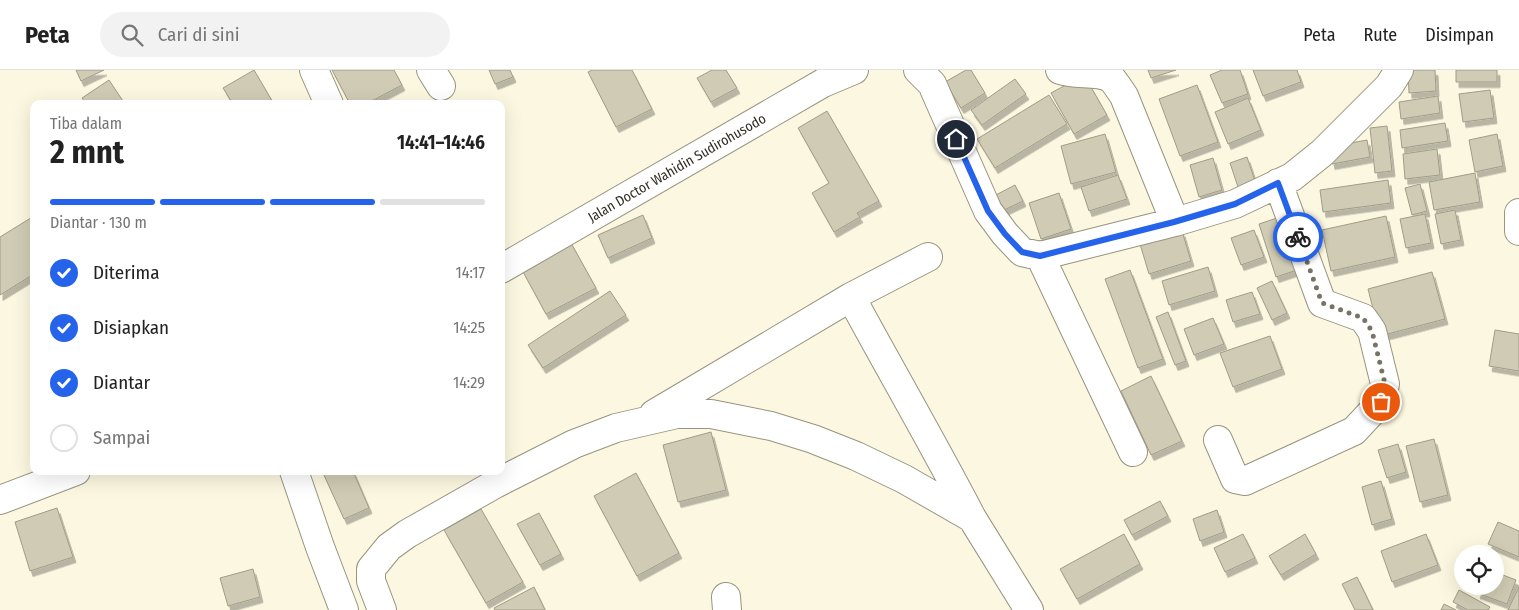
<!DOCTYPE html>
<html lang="id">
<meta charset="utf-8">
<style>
:root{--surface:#fff;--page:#f2f2f2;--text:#222;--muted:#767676;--line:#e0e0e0;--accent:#2563eb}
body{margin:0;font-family:"Fira Sans Condensed",sans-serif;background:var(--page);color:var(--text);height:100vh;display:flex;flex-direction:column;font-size:19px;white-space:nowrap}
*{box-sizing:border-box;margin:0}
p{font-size:16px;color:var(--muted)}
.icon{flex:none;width:28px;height:28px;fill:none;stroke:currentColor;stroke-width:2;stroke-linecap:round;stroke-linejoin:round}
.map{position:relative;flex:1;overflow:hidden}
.panel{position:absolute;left:30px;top:30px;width:475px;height:375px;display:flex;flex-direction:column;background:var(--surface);border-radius:10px;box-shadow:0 5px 20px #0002}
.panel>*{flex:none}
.tools{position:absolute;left:1454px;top:475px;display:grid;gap:10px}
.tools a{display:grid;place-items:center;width:50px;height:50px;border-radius:50%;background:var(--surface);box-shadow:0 5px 20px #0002;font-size:25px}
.pin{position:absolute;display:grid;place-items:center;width:42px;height:42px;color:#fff;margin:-21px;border:2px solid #fff;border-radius:50%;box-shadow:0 1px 5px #0007}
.courier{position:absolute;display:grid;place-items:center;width:50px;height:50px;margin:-25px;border:4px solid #2563eb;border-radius:50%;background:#fff;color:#222;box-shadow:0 1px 6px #0007}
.head em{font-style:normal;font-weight:700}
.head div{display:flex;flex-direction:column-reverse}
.head{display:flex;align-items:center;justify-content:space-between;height:85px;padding:0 20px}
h1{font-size:32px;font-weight:700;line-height:38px}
.bar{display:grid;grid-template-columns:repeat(4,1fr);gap:8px 5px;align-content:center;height:60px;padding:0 20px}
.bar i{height:6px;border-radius:4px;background:var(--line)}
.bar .selected{background:var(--accent)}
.bar p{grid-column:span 4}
ol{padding:0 20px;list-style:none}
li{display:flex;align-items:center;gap:15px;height:55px}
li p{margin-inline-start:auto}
li .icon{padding:5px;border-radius:50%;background:var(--accent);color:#fff;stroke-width:4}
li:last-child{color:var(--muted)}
li i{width:28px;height:28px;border:2px solid var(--line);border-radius:50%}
header{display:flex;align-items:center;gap:30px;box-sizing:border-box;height:70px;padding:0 25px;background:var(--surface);border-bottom:1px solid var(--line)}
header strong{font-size:24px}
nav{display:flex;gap:28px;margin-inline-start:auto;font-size:18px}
.search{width:350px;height:45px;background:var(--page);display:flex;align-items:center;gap:12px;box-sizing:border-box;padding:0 18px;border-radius:28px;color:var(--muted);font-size:19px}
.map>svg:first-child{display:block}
</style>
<header>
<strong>Peta</strong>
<div class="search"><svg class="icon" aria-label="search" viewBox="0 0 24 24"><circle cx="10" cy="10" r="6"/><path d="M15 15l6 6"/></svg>Cari di sini</div>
<nav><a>Peta</a><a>Rute</a><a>Disimpan</a></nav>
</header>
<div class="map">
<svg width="1519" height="540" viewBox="0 0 1519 540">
<defs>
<filter id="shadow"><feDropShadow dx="3" dy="5.5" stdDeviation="0" flood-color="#0004"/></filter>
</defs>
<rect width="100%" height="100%" fill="#fbf7e0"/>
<path fill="#cfcbb4" stroke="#a09c86" filter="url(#shadow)" d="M 76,0 L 104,0 L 81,11 Z
M 254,0 L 274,34 L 233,34 L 223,18 Z
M 332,0 L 394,0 L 402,15 L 366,34 L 350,34 Z
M 489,0 L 510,0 L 513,7 L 495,14 Z
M 592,0 L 632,0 L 652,39 L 616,57 L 588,2 Z
M 712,0 L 726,0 L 737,18 L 711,32 L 697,8 Z
M 966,0 L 971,0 L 985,23 L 961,38 L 945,12 Z
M 1148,0 L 1176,0 L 1151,8 Z
M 1222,0 L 1240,0 L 1248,24 L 1222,33 L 1210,5 Z
M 1253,0 L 1297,0 L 1301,12 L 1263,26 Z
M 1408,0 L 1435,0 L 1436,21 L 1409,23 Z
M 1456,0 L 1497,0 L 1497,12 L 1456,12 Z
M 1084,5 L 1107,45 L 1074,64 L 1051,23 Z
M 1015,9 L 1026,24 L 982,55 L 971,40 Z
M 109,10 L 125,34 L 86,34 L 82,28 Z
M 1197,15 L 1218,72 L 1180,86 L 1159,29 Z
M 1490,20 L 1494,48 L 1463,52 L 1459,24 Z
M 1049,25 L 1067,54 L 995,98 L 977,69 Z
M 1438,26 L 1440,43 L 1401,49 L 1399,32 Z
M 1248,28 L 1261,60 L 1228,74 L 1215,42 Z
M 827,41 L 879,131 L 857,143 L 860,147 L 834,162 L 812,123 L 829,113 L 798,58 Z
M 1445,53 L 1448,71 L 1402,78 L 1400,60 Z
M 1387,56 L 1392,101 L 1375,103 L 1370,58 Z
M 1105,64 L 1116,102 L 1071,114 L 1061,76 Z
M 1497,64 L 1503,96 L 1475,102 L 1469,70 Z
M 1367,70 L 1370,87 L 1332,94 L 1329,77 Z
M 1437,79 L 1440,105 L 1405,109 L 1403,84 Z
M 1247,87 L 1257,117 L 1240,123 L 1230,93 Z
M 1213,88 L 1222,120 L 1199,127 L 1190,95 Z
M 1475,103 L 1480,132 L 1434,140 L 1429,112 Z
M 1118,105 L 1127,129 L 1089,141 L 1081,117 Z
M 1388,110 L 1391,133 L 1323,142 L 1320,120 Z
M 1420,114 L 1427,141 L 1412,145 L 1405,118 Z
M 1015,115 L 1023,131 L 1000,142 L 992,127 Z
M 1059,123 L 1071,159 L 1041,169 L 1029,133 Z
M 1455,140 L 1461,170 L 1441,174 L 1435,144 Z
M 1425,144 L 1431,173 L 1406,178 L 1400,149 Z
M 643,145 L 652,168 L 608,188 L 598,165 Z
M 34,146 L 34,204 L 0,225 L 0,167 Z
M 1283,146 L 1300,199 L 1276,207 L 1259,154 Z
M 1386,146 L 1395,187 L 1331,201 L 1322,160 Z
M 1254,160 L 1264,187 L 1241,195 L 1231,168 Z
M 1182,161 L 1191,191 L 1149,204 L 1140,174 Z
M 571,173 L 596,218 L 546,244 L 522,200 Z
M 1208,197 L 1215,221 L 1169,235 L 1162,211 Z
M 1130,200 L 1163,289 L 1138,298 L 1105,209 Z
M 1432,202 L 1445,249 L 1380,266 L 1368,219 Z
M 1272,211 L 1287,243 L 1272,250 L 1257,218 Z
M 610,221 L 626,245 L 543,298 L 528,275 Z
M 1252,222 L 1260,244 L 1233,252 L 1226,230 Z
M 1168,242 L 1186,291 L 1175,295 L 1156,247 Z
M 1213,248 L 1224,274 L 1194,285 L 1184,259 Z
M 1495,260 L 1519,264 L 1519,301 L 1489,296 Z
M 1270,266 L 1282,299 L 1233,317 L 1220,283 Z
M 1151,306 L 1182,371 L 1151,385 L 1121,321 Z
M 711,362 L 726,420 L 678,432 L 663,375 Z
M 1434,369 L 1448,425 L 1420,432 L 1406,376 Z
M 1398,374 L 1406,402 L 1387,408 L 1378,380 Z
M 327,401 L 353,401 L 369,438 L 344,449 L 323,403 Z
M 636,403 L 679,483 L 637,506 L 594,426 Z
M 1381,411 L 1392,449 L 1372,455 L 1362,417 Z
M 1160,431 L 1168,446 L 1132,465 L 1124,450 Z
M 57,438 L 73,487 L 30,501 L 15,452 Z
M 481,439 L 523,512 L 486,533 L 444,460 Z
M 1217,440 L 1224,462 L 1200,471 L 1193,449 Z
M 539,443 L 561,484 L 540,495 L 517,454 Z
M 1498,452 L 1519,461 L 1519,487 L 1488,474 Z
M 1124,464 L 1140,494 L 1077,529 L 1060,499 Z
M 1243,464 L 1255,488 L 1225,502 L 1214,478 Z
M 1305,464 L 1316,484 L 1281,505 L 1269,486 Z
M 1426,464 L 1438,495 L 1392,512 L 1381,481 Z
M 253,499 L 260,527 L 228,536 L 220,508 Z
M 1495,502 L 1516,510 L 1507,534 L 1477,523 L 1480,516 L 1495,516 Z
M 1357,507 L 1373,540 L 1355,540 L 1342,514 Z
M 534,517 L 545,540 L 495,540 L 494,538 Z
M 1519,517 L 1519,540 L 1508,540 Z
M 1459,520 L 1490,537 L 1488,540 L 1468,540 L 1453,532 Z
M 1444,534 L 1456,540 L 1441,540 Z"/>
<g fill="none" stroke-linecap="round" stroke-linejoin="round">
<defs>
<path id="minor" d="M 314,0 L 329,34
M 431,0 L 441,16
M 918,0 L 932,14 L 988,141 L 1005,164 L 1022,182 L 1040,186 L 1175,152 L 1235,134 L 1292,107 L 1322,83 L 1389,16 L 1399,0
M 1060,0 C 1076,6 1099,0 1112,9 C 1116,14 1120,20 1124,26 L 1175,152
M 1519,143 L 1519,161
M 1040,186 L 1133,382
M 501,199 L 823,13 L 854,0
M 851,227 C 891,301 933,373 972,448
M 654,344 L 851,227 L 928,187
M 1218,370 L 1235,409 L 1245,411 L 1354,361 L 1381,332 L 1385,314 L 1372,261 L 1363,248 L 1322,233 L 1278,113
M 294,401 L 320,477 L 344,540
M 0,430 L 76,401
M 726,527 L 727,540
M 382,540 L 371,511 L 371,499 L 389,477 L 407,464 L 495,414 L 574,374 L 616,358 L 677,344 L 711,344 L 771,356 L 813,369 L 856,386 L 904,409 L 972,448 L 1029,540"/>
</defs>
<use href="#minor" stroke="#98947f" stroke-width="30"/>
<use href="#minor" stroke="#fff" stroke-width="28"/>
</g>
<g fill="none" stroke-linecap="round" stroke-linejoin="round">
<path stroke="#777466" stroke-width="5" stroke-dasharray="0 9" d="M 1298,167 L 1322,233 L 1363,248 L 1372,261 L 1385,314 L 1381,332"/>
<path stroke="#2563eb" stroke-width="6" d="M 956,69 L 988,141 L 1005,164 L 1022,182 L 1040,186 L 1174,152 L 1235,134 L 1278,113 L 1298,167"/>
</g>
<g text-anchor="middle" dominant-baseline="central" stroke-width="4" stroke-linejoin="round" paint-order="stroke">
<g font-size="14" fill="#302e25" stroke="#fff">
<text transform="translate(677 98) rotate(-30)">Jalan Doctor Wahidin Sudirohusodo</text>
</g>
</g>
</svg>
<div class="tools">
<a><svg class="icon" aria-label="locate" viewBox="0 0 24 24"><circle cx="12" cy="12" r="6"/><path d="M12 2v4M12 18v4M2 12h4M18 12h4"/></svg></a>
</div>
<div class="pin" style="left:1381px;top:332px;background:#ea580c"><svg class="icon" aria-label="bag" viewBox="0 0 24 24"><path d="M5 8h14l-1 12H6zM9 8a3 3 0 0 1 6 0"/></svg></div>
<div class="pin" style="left:956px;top:69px;background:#1f2937"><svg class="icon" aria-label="home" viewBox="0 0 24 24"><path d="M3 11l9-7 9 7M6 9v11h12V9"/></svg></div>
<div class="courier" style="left:1298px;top:167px"><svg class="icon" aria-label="bike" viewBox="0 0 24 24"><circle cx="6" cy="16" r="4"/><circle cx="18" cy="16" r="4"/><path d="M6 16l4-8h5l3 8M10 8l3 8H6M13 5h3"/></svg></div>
<section class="panel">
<div class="head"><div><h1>2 mnt</h1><p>Tiba dalam</p></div><em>14:41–14:46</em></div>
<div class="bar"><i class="selected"></i><i class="selected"></i><i class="selected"></i><i></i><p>Diantar · 130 m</p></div>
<ol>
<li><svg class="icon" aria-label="check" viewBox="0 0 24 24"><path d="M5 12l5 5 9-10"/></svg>Diterima<p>14:17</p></li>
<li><svg class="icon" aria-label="check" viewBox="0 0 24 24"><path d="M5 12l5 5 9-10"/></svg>Disiapkan<p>14:25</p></li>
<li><svg class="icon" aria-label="check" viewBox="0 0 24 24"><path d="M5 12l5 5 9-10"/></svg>Diantar<p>14:29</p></li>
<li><i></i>Sampai</li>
</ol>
</section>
</div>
